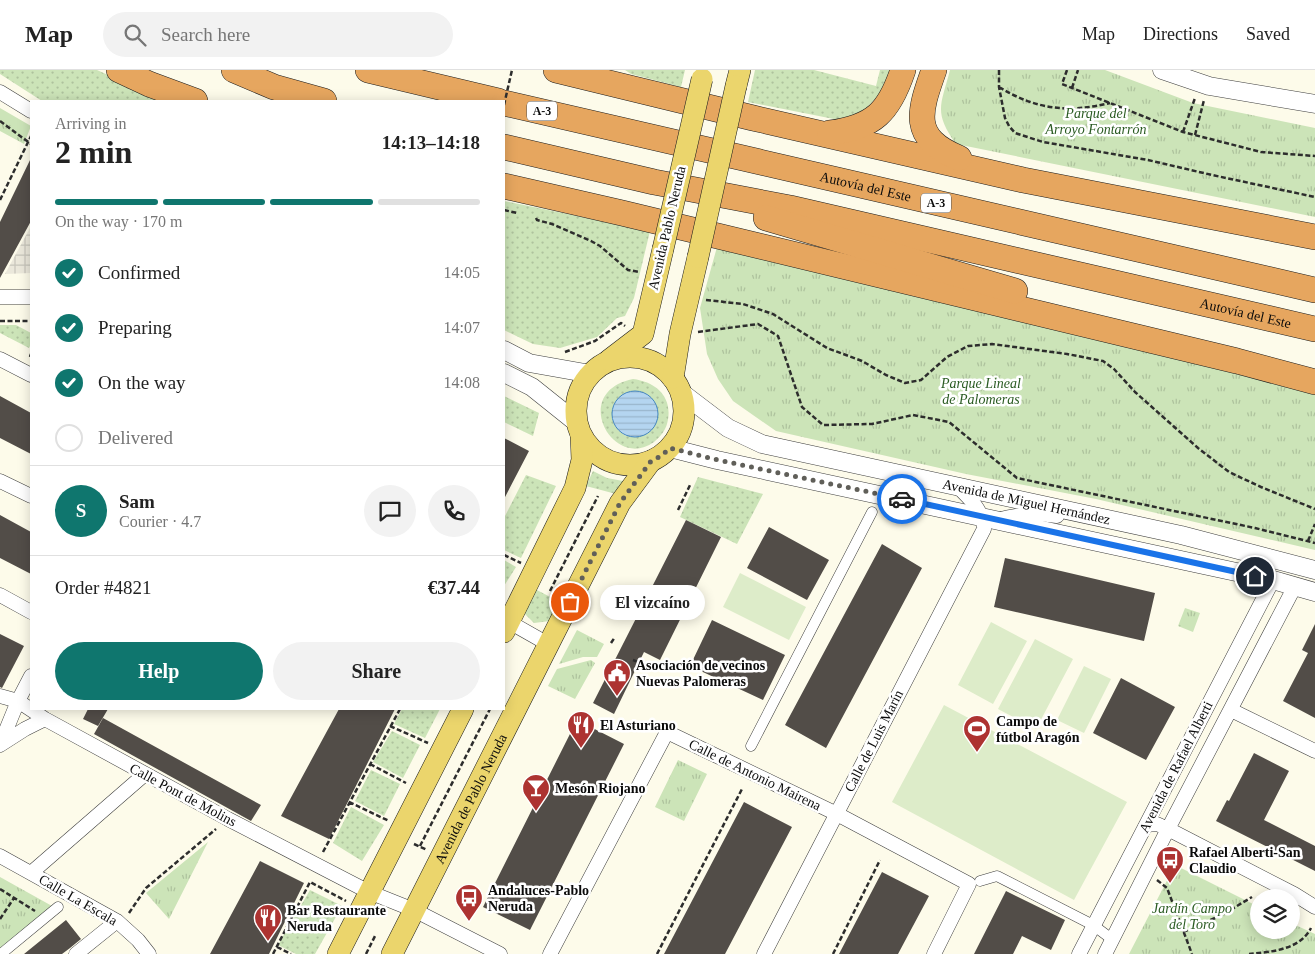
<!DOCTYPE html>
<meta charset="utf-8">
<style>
:root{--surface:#fff;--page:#f2f2f2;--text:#222;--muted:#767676;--line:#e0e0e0;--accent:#0f766e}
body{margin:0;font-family:"Times New Roman",serif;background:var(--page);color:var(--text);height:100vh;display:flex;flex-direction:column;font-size:19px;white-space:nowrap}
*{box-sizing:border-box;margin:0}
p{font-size:16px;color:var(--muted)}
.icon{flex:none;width:28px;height:28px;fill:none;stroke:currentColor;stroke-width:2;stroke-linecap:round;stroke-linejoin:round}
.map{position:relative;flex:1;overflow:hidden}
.details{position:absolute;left:30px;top:30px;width:475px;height:610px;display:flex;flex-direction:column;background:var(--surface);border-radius:0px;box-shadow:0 2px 12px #0003}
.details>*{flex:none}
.buttons{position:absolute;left:1250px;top:819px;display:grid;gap:10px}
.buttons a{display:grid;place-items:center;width:50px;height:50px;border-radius:50%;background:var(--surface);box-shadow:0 2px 12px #0003;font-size:25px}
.pin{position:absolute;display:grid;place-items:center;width:42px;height:42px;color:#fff;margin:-21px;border:2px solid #fff;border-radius:50%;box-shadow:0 1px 5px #0007}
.courier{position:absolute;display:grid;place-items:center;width:50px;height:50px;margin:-25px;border:4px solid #1a73e8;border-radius:50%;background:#fff;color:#222;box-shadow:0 1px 6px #0007}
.bubble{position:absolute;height:35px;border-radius:18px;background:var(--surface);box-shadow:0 2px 12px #0003;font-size:16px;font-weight:600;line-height:35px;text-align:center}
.head em{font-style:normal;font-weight:600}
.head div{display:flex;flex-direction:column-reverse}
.head{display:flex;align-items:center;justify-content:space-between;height:85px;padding:0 25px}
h1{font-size:32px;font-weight:600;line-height:38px}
.bar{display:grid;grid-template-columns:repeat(4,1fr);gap:8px 5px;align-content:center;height:60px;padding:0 25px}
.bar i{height:6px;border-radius:4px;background:var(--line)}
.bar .on{background:var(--accent)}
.bar p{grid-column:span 4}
.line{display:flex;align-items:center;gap:12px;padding:0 25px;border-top:1px solid var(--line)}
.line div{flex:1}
.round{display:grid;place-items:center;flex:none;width:52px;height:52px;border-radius:26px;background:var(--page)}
ol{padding:0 25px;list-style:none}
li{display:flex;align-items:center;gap:15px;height:55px}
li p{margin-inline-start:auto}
li .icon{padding:5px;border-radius:50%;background:var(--accent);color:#fff;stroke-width:4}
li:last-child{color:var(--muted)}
li i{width:28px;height:28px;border:2px solid var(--line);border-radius:50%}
.action{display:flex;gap:10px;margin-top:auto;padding:10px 25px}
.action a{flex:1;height:58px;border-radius:30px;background:var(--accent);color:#fff;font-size:20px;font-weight:600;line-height:58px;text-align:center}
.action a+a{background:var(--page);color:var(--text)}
header{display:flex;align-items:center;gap:30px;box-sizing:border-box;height:70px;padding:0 25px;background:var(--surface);border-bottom:1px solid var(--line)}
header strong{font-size:24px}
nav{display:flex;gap:28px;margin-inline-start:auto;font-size:18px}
.search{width:350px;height:45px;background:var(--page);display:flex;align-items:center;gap:12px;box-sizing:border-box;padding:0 18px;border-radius:28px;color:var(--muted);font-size:19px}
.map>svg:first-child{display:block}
</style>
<header>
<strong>Map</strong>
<div class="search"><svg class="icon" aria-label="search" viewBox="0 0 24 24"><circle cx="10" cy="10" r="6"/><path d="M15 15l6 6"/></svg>Search here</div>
<nav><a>Map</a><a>Directions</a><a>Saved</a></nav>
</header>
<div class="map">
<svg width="1315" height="884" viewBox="0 0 1315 884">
<defs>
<pattern id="grass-dots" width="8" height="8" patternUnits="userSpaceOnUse" patternTransform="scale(1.25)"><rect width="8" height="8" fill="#cce4b8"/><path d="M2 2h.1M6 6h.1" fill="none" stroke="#aec29d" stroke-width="1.8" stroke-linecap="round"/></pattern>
<pattern id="park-tufts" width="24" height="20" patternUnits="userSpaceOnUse" patternTransform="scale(1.25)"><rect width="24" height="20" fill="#cce4b8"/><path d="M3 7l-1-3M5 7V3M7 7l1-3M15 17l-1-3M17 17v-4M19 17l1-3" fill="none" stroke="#aec29d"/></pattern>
<pattern id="plaza-grid" width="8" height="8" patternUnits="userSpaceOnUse" patternTransform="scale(1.25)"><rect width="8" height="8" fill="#ebe8db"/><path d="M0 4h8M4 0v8" fill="none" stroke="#c8c6bb"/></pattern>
<pattern id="water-rules" width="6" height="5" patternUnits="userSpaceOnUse" patternTransform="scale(1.25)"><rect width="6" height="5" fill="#b4d5f0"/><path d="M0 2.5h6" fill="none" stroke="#99b6cc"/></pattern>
</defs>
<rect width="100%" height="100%" fill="#fdfbea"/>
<path fill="url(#grass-dots)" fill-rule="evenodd" d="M 0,0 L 97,0 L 165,31 L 42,31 L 0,4 Z
M 625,0 L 685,0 L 681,17 L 631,4 Z
M 755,0 L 814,0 L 876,16 L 880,0 L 892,0 L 885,18 L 863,42 L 844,51 L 748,32 Z
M 504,131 L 650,161 L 634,228 L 625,246 L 617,248 L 597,267 L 560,278 L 533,274 L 504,260 Z
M 0,255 L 16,255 L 31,263 L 31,274 L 29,278 L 0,263 Z
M 633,309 C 657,312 674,328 667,354 C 665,361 660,367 654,372 C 613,402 569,322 633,309 ZM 632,321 C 641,322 646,324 653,330 L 626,366 C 605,353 608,328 632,321 Z
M 504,326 L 539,343 L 533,366 L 504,352 Z
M 593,401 L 607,408 L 623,411 L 616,424 L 586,416 Z
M 526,405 L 556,416 L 521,488 L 504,480 L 504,448 Z
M 698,407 L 763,424 L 737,474 L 680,447 Z
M 504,490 L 516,497 L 504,516 Z
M 533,518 L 558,531 L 559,536 L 550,551 L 534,553 L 521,540 Z
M 402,639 L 440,639 L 425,668 L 394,654 Z
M 392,661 L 420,675 L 403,708 L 373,692 Z
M 371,700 L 400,714 L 384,746 L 355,731 Z
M 351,737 L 384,755 L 362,791 L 333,773 Z
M 310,820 L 342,836 L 315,884 L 296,884 L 278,875 Z"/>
<path fill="url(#park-tufts)" d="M 950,0 L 1105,0 L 1193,33 L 1315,58 L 1315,147 L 956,74 C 933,42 941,35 950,0 Z
M 0,38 L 31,56 L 24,74 L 0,61 Z
M 717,177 L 1315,319 L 1315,480 L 1096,429 L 966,404 L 776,361 L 733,331 L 718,309 L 707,284 L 700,238 Z
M 1185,538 L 1200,543 L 1193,562 L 1178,556 Z
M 577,560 L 604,574 L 597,587 L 583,587 L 559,594 Z
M 591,590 L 595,593 L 575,629 L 548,616 L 557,599 Z
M 678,690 L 707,704 L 684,751 L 655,737 Z
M 208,772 L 169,849 L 146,823 Z
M 1175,795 L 1259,837 L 1259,860 L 1291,860 L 1291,853 L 1315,864 L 1315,884 L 1129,884 Z
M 0,807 L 61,841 L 7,884 L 0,884 Z"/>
<path fill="#ddecc9" d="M 740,503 L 806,537 L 789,570 L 723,537 Z
M 991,552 L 1027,571 L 993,634 L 958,615 Z
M 1035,569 L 1073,589 L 1036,659 L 998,639 Z
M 1084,596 L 1111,609 L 1084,663 L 1057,650 Z
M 944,635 L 1127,732 L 1074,830 L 892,732 Z"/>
<path fill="url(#plaza-grid)" d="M 31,156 L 31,203 L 5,204 Z"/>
<path fill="url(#water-rules)" stroke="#4285c0" d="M612 344a23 23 0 1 1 46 0a23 23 0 1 1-46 0Z"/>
<path fill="#524d48" d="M 31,88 L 31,151 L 0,208 L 0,152 Z
M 0,326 L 31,343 L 31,384 L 0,368 Z
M 504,368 L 529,381 L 504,429 Z
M 0,445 L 31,462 L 31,504 L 0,488 Z
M 686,450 L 721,467 L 660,590 L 644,582 L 614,644 L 593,633 Z
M 769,457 L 829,490 L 807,530 L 747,498 Z
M 882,474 L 922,498 L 826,678 L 785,655 Z
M 1005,488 L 1155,523 L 1144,571 L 994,537 Z
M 712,550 L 785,585 L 763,630 L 690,596 Z
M 1315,554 L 1315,648 L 1283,631 L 1308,583 L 1302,580 Z
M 0,564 L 24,576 L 2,618 L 0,617 Z
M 1121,608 L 1175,637 L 1146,690 L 1093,663 Z
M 88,639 L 108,639 L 98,656 L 83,649 Z
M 339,639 L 395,639 L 329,769 L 281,746 Z
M 103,648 L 261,735 L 251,751 L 94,664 Z
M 577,650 L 624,674 L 530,860 L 483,837 Z
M 1254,683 L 1289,701 L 1264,750 L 1315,776 L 1315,801 L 1216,751 L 1227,730 L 1229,731 Z
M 744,732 L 792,757 L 725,884 L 664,884 Z
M 260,791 L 304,813 L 269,884 L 210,884 Z
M 882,802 L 929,826 L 898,884 L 839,884 Z
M 1006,821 L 1065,850 L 1051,880 L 1022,866 L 1013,884 L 974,884 Z
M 66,850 L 81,869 L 70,878 L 62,884 L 24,884 Z"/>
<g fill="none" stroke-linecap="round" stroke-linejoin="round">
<defs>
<path id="pedestrian" d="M 751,676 L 872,442
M 980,811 L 997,806 L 1093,855 L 1113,870
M 1,884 L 58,837"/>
<path id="minor" d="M 0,22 L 31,41
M 0,227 L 31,227
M 0,289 L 31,305
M 0,411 L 31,426
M 959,418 C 969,428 981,439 983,453
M 997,450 C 1017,444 1036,443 1057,446
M 0,525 L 31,542
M 504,549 L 548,574
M 0,626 L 18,631 L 45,649 L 228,749 L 369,822 L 414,840 L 500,884
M 1231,640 L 1315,681
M 0,675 L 18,631 L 31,606
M 0,675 L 25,659 L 45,649
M 1146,755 L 1157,754 L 1168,759 L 1294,824 L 1315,837
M 0,786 L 117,851 L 138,870 L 149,884
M 31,803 L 145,704
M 76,884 L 117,851
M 550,884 L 667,662 L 837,744 L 969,814 L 934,884
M 764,884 L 984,459
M 1079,884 L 1273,510
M 1105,884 L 1168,759 L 1295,516"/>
<g id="tertiary">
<path d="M 1162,0 L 1209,16 L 1315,34"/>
<path d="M 504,280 L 529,293 L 591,304"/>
<path d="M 504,303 L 532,317 L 577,353"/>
<path id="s1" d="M 682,323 L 728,358 L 762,374 L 1181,465 L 1315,500"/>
<path d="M 670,378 L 717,390 L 1273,510 L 1315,522"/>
</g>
<g id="primary">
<path d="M 736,16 L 740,0"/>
<circle cx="630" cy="341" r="54"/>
<path d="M 609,290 L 643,264 L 663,179"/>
<path d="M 673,308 L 680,264 L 698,187"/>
<path d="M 504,562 L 575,418 L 582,390 L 581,365"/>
<path d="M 338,884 L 463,639"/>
<path id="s2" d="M 392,884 L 620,433 L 651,391"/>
</g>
<g id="motorway">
<path d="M 119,0 L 149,14 L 195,31"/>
<path d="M 234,0 L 274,17 L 324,31"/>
<path d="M 368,0 L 498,31"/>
<path d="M 556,0 L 753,48 L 1023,110 L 1315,167"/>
<path d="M 934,0 C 919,42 910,68 959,88"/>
<path id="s3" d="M 504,33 L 1315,220"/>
<path d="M 830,63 C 874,57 889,42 903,0"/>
<path id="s4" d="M 504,77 L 654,112 L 790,138 L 1315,259"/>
<path d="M 504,116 L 622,143 L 1237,291 L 1315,312"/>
<path d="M 766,148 L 1015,221"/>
</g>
</defs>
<use href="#pedestrian" stroke="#3e3e3e" stroke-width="11"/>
<use href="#minor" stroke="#3e3e3e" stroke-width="15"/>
<use href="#tertiary" stroke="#3e3e3e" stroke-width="19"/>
<use href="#primary" stroke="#1c1c1c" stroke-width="22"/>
<use href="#motorway" stroke="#1c1c1c" stroke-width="26"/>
<path stroke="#2d2d2d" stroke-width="2.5" stroke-dasharray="5 2.5" stroke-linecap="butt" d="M 999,0 L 999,17 L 1005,48 L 1009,56 L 1015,63 L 1043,72 L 1148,90 L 1212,105 L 1315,127
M 1067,0 L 1062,14 L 1183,62 L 1261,82 L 1315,86
M 999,17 C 1037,40 1068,43 1110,33
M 1072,18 L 1078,0
M 0,51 L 31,74
M 1183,62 L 1195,28
M 1195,65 L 1204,30
M 0,130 L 31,66
M 504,140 L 517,143
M 536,148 L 537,150 L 552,154 L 591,171 L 600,176 L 628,200 L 640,202
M 706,230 L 743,234 L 773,244 L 827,278 L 862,291 L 886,305 L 905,313 L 921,310 L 947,287 L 968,276 L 992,274 L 1067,284 L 1103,291 L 1114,299 L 1135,322 L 1198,378 L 1229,402 L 1261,417 L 1315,439
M 0,251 L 31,251
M 698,262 L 758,254 L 778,266 L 802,337 L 823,355 L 872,354 L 913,345 L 949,352 L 1017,408 L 1255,458 L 1315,473
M 565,282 L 595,271 L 621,253 L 625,256
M 30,287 L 31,284
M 678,440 L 691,413
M 1308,471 L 1315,454
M 504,485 L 521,493
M 550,521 L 598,426
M 611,573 L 615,567
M 633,590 L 638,592
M 390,656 L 428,673
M 370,694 L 406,713
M 349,732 L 389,751
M 414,774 L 427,780
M 420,776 L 490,639
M 323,782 L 400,639
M 1157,810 L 1167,818 L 1192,884
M 0,819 L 35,841
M 474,837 L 476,833
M 129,843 L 146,818 L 216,759
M 0,849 L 14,828
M 1183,862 L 1222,845 L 1252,827
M 277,877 L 291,884
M 273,884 L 310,812 L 346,831
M 366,884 L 375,866
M 657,884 L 742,719
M 833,884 L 880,790
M 1249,884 C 1270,882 1300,880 1311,858"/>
<use href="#pedestrian" stroke="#fff" stroke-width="10"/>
<use href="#minor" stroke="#fff" stroke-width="14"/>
<use href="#tertiary" stroke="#fff" stroke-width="18"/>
<use href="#primary" stroke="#ebd56c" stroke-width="21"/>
<use href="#motorway" stroke="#e6a65f" stroke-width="25"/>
<defs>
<path id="primary-bridge" d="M 663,179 L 702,9
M 698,187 L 736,16"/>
</defs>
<use href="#primary-bridge" stroke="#1c1c1c" stroke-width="22" stroke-linecap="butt"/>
<path stroke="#2d2d2d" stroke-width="2.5" stroke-dasharray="5 2.5" stroke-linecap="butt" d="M 504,35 L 512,0"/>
<use href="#primary-bridge" stroke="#ebd56c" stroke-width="21"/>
</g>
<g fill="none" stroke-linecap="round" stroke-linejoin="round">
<path stroke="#605f59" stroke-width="5" stroke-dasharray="0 9" d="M 570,532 L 620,433 L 651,391 L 661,386 L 670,378 L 718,390 L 902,429"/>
<path stroke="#1a73e8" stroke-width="6" d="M 902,429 L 1255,506"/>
</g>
<defs>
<symbol id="civic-pin" viewBox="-11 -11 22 30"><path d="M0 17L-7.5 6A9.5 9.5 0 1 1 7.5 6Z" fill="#ad3331" stroke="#fff"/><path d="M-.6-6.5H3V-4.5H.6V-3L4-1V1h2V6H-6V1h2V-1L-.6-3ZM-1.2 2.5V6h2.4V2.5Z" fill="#fff"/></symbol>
<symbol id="restaurant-pin" viewBox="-11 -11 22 30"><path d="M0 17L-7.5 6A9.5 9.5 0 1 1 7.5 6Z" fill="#ad3331" stroke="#fff"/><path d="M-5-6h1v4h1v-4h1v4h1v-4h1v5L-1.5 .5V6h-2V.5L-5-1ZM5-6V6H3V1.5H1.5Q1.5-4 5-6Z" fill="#fff"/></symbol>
<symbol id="stadium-pin" viewBox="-11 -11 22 30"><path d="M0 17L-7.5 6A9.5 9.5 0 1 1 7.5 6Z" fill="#ad3331" stroke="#fff"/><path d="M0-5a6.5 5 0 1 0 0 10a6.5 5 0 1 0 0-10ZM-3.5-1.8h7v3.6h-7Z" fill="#fff"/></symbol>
<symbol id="bar-pin" viewBox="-11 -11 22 30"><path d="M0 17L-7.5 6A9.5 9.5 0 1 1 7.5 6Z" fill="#ad3331" stroke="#fff"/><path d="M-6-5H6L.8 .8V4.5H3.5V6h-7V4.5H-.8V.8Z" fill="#fff"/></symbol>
<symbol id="bus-pin" viewBox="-11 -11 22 30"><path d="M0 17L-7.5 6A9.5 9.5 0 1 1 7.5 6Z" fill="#ad3331" stroke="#fff"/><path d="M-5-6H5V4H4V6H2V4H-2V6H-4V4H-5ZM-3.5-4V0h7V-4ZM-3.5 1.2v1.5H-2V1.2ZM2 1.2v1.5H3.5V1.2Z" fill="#fff"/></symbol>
</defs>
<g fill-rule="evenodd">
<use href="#civic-pin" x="601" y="587" width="32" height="43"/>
<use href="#restaurant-pin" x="565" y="639" width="32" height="43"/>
<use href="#stadium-pin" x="961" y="643" width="32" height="43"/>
<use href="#bar-pin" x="520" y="702" width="32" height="43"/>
<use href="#bus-pin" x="1154" y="774" width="32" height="43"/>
<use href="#bus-pin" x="453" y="812" width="32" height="43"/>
<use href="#restaurant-pin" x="252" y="832" width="32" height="43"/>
</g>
<g text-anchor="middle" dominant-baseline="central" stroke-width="5" stroke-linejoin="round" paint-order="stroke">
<g fill="#fff" stroke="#545454" stroke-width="1">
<rect x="527" y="31.5" width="30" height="19" rx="4"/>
<rect x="921" y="123.5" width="30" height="19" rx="4"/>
</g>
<g font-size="12" font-weight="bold" fill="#0b0b0b">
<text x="542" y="41">A-3</text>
<text x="936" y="133">A-3</text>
</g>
<g font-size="14" font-style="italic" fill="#2a5b22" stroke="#fff">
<text x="1096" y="43">Parque del<tspan x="1096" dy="16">Arroyo Fontarrón</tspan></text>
<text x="981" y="313">Parque Lineal<tspan x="981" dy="16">de Palomeras</tspan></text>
<text x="1192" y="838">Jardín Campo<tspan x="1192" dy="16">del Toro</tspan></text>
</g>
<g font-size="14" fill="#0b0b0b" stroke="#fff">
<text stroke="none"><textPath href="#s3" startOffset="371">Autovía del Este</textPath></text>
<text transform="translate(667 158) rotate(-77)">Avenida Pablo Neruda</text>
<text stroke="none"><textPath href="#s4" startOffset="760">Autovía del Este</textPath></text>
<text stroke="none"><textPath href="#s1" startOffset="366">Avenida de Miguel Hernández</textPath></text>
<text transform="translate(874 671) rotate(-63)">Calle de Luis Marín</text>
<text transform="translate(1176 697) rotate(-63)">Avenida de Rafael Alberti</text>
<text transform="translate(755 705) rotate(26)">Calle de Antonio Mairena</text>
<text transform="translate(183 725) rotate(28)">Calle Pont de Molins</text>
<text stroke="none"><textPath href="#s2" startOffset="174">Avenida de Pablo Neruda</textPath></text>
<text transform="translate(78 830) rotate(30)">Calle La Escala</text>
</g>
<g font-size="14" font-weight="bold" fill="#0b0b0b" stroke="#fff" text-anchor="start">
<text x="636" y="595">Asociación de vecinos<tspan x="636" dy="16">Nuevas Palomeras</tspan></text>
<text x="996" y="651">Campo de<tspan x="996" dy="16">fútbol Aragón</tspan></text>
<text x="600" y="655">El Asturiano</text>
<text x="555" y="718">Mesón Riojano</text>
<text x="1189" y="782">Rafael Alberti-San<tspan x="1189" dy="16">Claudio</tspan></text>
<text x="488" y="820">Andaluces-Pablo<tspan x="488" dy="16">Neruda</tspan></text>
<text x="287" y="840">Bar Restaurante<tspan x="287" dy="16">Neruda</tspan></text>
</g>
</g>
</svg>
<div class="buttons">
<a><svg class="icon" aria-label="layers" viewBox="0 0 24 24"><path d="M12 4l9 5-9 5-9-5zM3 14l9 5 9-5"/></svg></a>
</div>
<div class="pin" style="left:570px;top:532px;background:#ea580c"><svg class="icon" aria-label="bag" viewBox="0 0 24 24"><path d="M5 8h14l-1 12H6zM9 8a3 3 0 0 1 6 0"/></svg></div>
<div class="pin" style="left:1255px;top:506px;background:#1f2937"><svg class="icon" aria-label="home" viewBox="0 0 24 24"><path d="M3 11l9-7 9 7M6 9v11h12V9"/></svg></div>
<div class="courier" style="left:902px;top:429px"><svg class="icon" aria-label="car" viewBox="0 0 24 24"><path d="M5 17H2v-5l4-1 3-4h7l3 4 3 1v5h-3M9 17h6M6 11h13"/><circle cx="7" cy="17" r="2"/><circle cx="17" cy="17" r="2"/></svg></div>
<div class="bubble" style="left:600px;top:515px;width:105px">El vizcaíno</div>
<section class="details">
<div class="head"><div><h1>2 min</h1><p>Arriving in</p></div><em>14:13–14:18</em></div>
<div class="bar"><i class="on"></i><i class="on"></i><i class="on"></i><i></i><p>On the way · 170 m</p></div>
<ol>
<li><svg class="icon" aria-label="check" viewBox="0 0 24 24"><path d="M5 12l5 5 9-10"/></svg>Confirmed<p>14:05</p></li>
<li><svg class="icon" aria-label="check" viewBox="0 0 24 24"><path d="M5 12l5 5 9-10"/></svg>Preparing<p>14:07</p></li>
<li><svg class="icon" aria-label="check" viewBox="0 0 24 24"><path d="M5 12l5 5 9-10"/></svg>On the way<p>14:08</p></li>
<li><i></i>Delivered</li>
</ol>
<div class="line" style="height:90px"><b class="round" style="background:var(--accent);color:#fff">S</b><div><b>Sam</b><p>Courier · 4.7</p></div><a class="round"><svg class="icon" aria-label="chat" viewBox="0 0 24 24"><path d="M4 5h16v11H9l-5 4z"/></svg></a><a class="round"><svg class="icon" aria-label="phone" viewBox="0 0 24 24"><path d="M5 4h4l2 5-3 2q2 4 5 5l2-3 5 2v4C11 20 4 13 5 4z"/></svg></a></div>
<div class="line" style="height:65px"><div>Order #4821</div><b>€37.44</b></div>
<div class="action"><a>Help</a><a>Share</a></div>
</section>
</div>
